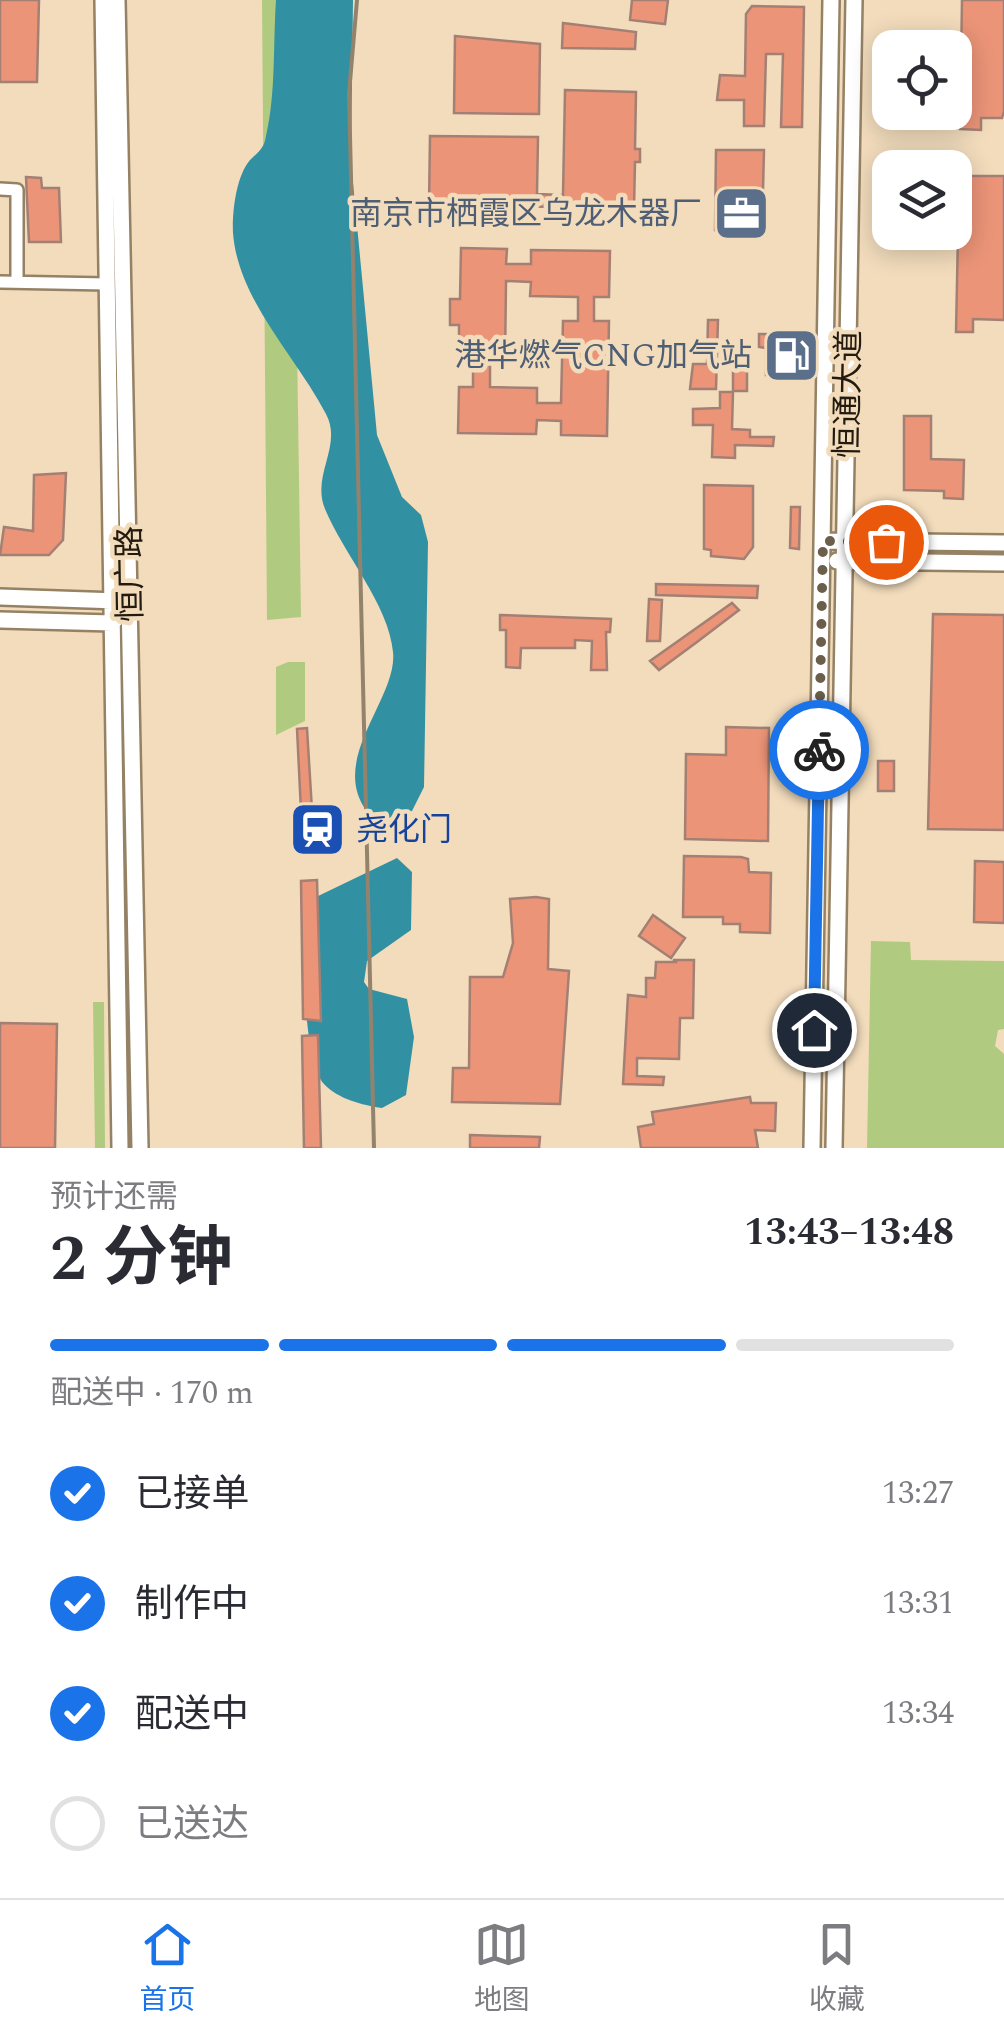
<!DOCTYPE html>
<html lang="zh">
<meta charset="utf-8">
<style>
:root{--surface:#fff;--page:#f2f2f3;--text:#2b2b33;--muted:#7c7c81;--line:#e1e1e2;--accent:#1a73e8}
body{margin:0;font-family:Spectral,"Noto Sans SC",serif;background:var(--page);color:var(--text);height:100vh;display:flex;flex-direction:column;font-size:38px;white-space:nowrap}
*{box-sizing:border-box;margin:0}
p{font-size:32px;color:var(--muted)}
.icon{flex:none;width:55px;height:55px;fill:none;stroke:currentColor;stroke-width:2;stroke-linecap:round;stroke-linejoin:round}
.map{position:relative;height:1148px;overflow:hidden}
.details{display:flex;flex-direction:column;background:var(--surface);flex:1}
.details>*{flex:none}
.buttons{position:absolute;left:872px;top:30px;display:grid;gap:20px}
.buttons a{display:grid;place-items:center;width:100px;height:100px;border-radius:20px;background:var(--surface);box-shadow:0 5px 25px #0003;font-size:50px}
.pin{position:absolute;display:grid;place-items:center;width:85px;height:85px;color:#fff;margin:-42px;border:5px solid #fff;border-radius:50%;box-shadow:0 2px 10px #0007}
.courier{position:absolute;display:grid;place-items:center;width:100px;height:100px;margin:-50px;border:8px solid #1a73e8;border-radius:50%;background:#fff;color:#222;box-shadow:0 2px 12px #0007}
.head em{font-style:normal;font-weight:700}
.head div{display:flex;flex-direction:column-reverse}
.head{display:flex;align-items:center;justify-content:space-between;height:170px;padding:0 50px}
h1{font-size:65px;font-weight:700;line-height:75px}
.bar{display:grid;grid-template-columns:repeat(4,1fr);gap:15px 10px;align-content:center;height:120px;padding:0 50px}
.bar i{height:12px;border-radius:8px;background:var(--line)}
.bar .current{background:var(--accent)}
.bar p{grid-column:span 4}
ol{padding:0 50px;list-style:none}
li{display:flex;align-items:center;gap:30px;height:110px}
li p{margin-inline-start:auto}
li .icon{padding:10px;border-radius:50%;background:var(--accent);color:#fff;stroke-width:4}
li:last-child{color:var(--muted)}
li i{width:55px;height:55px;border:5px solid var(--line);border-radius:50%}
.tab-bar{display:flex;justify-content:space-around;align-items:center;height:140px;border-top:2px solid var(--line);background:var(--surface);font-size:28px;color:var(--muted)}
.tab-bar a{display:grid;justify-items:center;gap:5px}
.tab-bar .current{color:var(--accent)}
.map>svg:first-child{display:block}
</style>
<div class="map">
<svg width="1004" height="1148" viewBox="0 0 1004 1148">
<rect width="100%" height="100%" fill="#f2dcbc"/>
<path fill="#b0cb7f" d="M 262,0 L 292,0 L 301,617 L 267,620 Z
M 288,662 L 305,662 L 305,721 L 276,735 L 276,667 Z
M 871,941 L 910,942 L 911,960 L 1004,961 L 1004,1029 L 998,1030 L 995,1046 L 1004,1054 L 1004,1148 L 867,1148 Z
M 93,1002 L 104,1002 L 105,1148 L 95,1148 Z"/>
<path fill="#3290a3" d="M 276,0 L 353,0 L 351,162 L 377,435 L 402,497 L 421,515 L 428,542 L 424,787 L 412,811 L 389,818 L 366,810 C 329,758 398,698 393,652 C 389,605 343,553 325,509 C 311,475 343,446 326,414 C 296,356 238,300 233,233 C 232,213 236,176 250,160 C 258,152 264,149 266,136 C 276,93 273,44 276,0 Z
M 397,858 L 412,872 L 411,930 L 367,961 L 364,982 L 369,989 L 407,999 L 414,1037 L 406,1095 L 382,1108 C 362,1105 338,1099 324,1084 C 302,1062 304,945 301,911 L 314,898 Z"/>
<path fill="#eb9478" stroke="#a48074" stroke-width="2.5" fill-rule="evenodd" d="M 0,0 L 39,0 L 37,82 L 0,82 Z
M 632,0 L 668,0 L 665,24 L 630,20 Z
M 962,0 L 1004,0 L 1004,111 L 1002,118 L 981,118 L 981,130 L 960,129 Z
M 752,6 L 804,7 L 802,127 L 781,127 L 783,54 L 766,54 L 764,126 L 744,126 L 744,100 L 717,100 L 720,75 L 745,76 L 746,14 Z
M 563,23 L 636,32 L 635,49 L 562,48 Z
M 455,36 L 540,44 L 539,114 L 454,113 Z
M 565,90 L 636,92 L 635,149 L 640,149 L 640,162 L 635,162 L 634,208 L 429,205 L 430,136 L 538,137 L 537,194 L 563,195 Z
M 716,150 L 764,150 L 762,231 L 715,230 Z
M 968,176 L 1004,176 L 1004,320 L 973,319 L 973,332 L 956,332 L 959,185 L 967,185 Z
M 26,177 L 41,178 L 42,188 L 59,188 L 61,242 L 29,242 Z
M 461,248 L 507,249 L 506,264 L 531,264 L 531,250 L 610,251 L 609,297 L 594,297 L 594,321 L 609,321 L 607,436 L 561,435 L 561,421 L 537,420 L 536,434 L 458,433 L 459,387 L 473,387 L 473,363 L 459,362 L 459,325 L 450,325 L 450,299 L 460,299 ZM 506,281 L 531,282 L 530,296 L 578,297 L 578,321 L 563,321 L 561,403 L 537,403 L 537,388 L 490,387 L 490,363 L 505,363 Z
M 708,320 L 718,320 L 716,389 L 690,389 L 693,364 L 707,364 Z
M 759,334 L 807,335 L 807,375 L 766,375 L 766,348 L 759,347 Z
M 733,358 L 747,358 L 747,391 L 733,391 Z
M 720,392 L 733,392 L 732,429 L 750,430 L 750,437 L 774,437 L 773,446 L 735,445 L 735,458 L 712,457 L 713,425 L 693,425 L 693,409 L 720,408 Z
M 904,416 L 931,416 L 931,459 L 964,460 L 963,499 L 944,498 L 944,491 L 904,490 Z
M 66,473 L 63,540 L 49,555 L 0,555 L 4,527 L 33,531 L 34,475 Z
M 704,485 L 753,486 L 753,547 L 744,559 L 711,556 L 711,550 L 704,549 Z
M 791,507 L 800,507 L 799,549 L 790,548 Z
M 656,584 L 758,586 L 757,598 L 656,595 Z
M 649,599 L 662,600 L 660,641 L 647,641 Z
M 732,603 L 739,610 L 697,642 L 659,670 L 650,661 Z
M 933,614 L 1004,615 L 1004,830 L 928,829 Z
M 500,615 L 611,619 L 610,632 L 606,632 L 607,670 L 591,670 L 592,641 L 575,640 L 575,648 L 521,648 L 520,668 L 506,667 L 506,630 L 500,630 Z
M 726,727 L 769,728 L 768,841 L 685,839 L 686,754 L 726,755 Z
M 307,728 L 312,810 L 301,811 L 297,729 Z
M 878,761 L 894,761 L 894,791 L 878,791 Z
M 684,856 L 741,857 L 748,859 L 749,872 L 771,873 L 770,933 L 740,932 L 740,924 L 723,924 L 723,917 L 683,917 Z
M 975,861 L 1004,862 L 1004,923 L 974,922 Z
M 317,880 L 321,1021 L 303,1019 L 301,881 Z
M 536,897 L 549,899 L 548,969 L 569,971 L 560,1104 L 452,1102 L 453,1068 L 469,1068 L 470,977 L 503,977 L 513,943 L 510,899 Z
M 653,915 L 685,938 L 671,958 L 639,936 Z
M 673,960 L 694,960 L 693,1018 L 680,1018 L 679,1059 L 637,1058 L 637,1076 L 664,1077 L 663,1085 L 623,1084 L 628,995 L 646,997 L 646,978 L 655,978 L 656,962 L 677,962 Z
M 0,1023 L 57,1024 L 55,1148 L 0,1148 Z
M 318,1035 L 321,1148 L 304,1148 L 302,1036 Z
M 750,1097 L 751,1103 L 776,1103 L 775,1131 L 755,1130 L 758,1148 L 641,1148 L 638,1127 L 654,1124 L 652,1112 Z
M 470,1135 L 540,1137 L 539,1148 L 470,1148 Z"/>
<g fill="none" stroke-linecap="round" stroke-linejoin="round">
<defs>
<path id="street" d="M 0,189 L 17,190 L 17,282
M 0,282 L 107,284"/>
<path id="secondary" d="M 103,0 L 120,1148
M 117,0 L 140,1148
M 823,541 L 1004,543
M 837,561 L 1004,563
M 0,597 L 118,601
M 0,620 L 112,623 L 116,619
M 812,1148 L 831,0
M 834,1148 L 854,0"/>
</defs>
<use href="#street" stroke="#958163" stroke-width="16"/>
<use href="#secondary" stroke="#958163" stroke-width="20"/>
<use href="#street" stroke="#fff" stroke-width="11"/>
<use href="#secondary" stroke="#fff" stroke-width="15"/>
<path stroke="#93836d" stroke-width="4" d="M 357,0 L 349,93 L 374,1148"/>
</g>
<g fill="none" stroke-linecap="round" stroke-linejoin="round">
<path stroke="#6b5f4c" stroke-width="10" stroke-dasharray="0 18" d="M 819,750 L 823,541 L 886,542"/>
<path stroke="#1a73e8" stroke-width="12" d="M 814,1030 L 819,750"/>
</g>
<defs>
<symbol id="office-square" viewBox="-11 -11 22 22"><rect x="-9" y="-9" width="18" height="18" rx="4" fill="#5c6f8a" stroke="#f2dcbc"/><path d="M-6-3h4V-5.5h4V-3h4V5H-6ZM-1-4.5V-3h2v-1.5ZM-6 0V1H6V0Z" fill="#fff"/></symbol>
<symbol id="fuel-square" viewBox="-11 -11 22 22"><rect x="-9" y="-9" width="18" height="18" rx="4" fill="#5c6f8a" stroke="#f2dcbc"/><path d="M-5.5-6h7V0h2V4h1.3V-2.5L3-4.5l.8-.8L6-3V5H2.5V1h-1V6h-7ZM-4.2-4.7v3.2H.2V-4.7Z" fill="#fff"/></symbol>
<symbol id="station-square" viewBox="-11 -11 22 22"><rect x="-9" y="-9" width="18" height="18" rx="4" fill="#1a4fb4" stroke="#f2dcbc"/><path d="M-3-6H3Q5-6 5-4V2Q5 4 3 4L4.5 6H3L1.5 4h-3L-3 6H-4.5L-3 4Q-5 4-5 2V-4Q-5-6-3-6ZM-3.5-4v3h7v-3ZM-3.5 1v1.5H-2V1ZM2 1v1.5H3.5V1Z" fill="#fff"/></symbol>
</defs>
<g fill-rule="evenodd">
<use href="#office-square" x="710" y="182" width="63" height="63"/>
<use href="#fuel-square" x="760" y="324" width="63" height="63"/>
<use href="#station-square" x="286" y="798" width="63" height="63"/>
</g>
<g text-anchor="middle" dominant-baseline="central" stroke-width="9" stroke-linejoin="round" paint-order="stroke">
<g font-size="32" fill="#4e5e75" stroke="#f2dcbc" text-anchor="end">
<text x="702" y="214">南京市栖霞区乌龙木器厂</text>
<text x="752" y="356">港华燃气CNG加气站</text>
</g>
<g font-size="32" fill="#231b0f" stroke="#f2dcbc">
<text transform="translate(849 394) rotate(-89)">恒通大道</text>
<text transform="translate(131 574) rotate(-91)">恒广路</text>
</g>
<g font-size="32" fill="#164399" stroke="#f2dcbc" text-anchor="start">
<text x="356" y="830">尧化门</text>
</g>
</g>
</svg>
<div class="buttons">
<a><svg class="icon" aria-label="locate" viewBox="0 0 24 24"><circle cx="12" cy="12" r="6"/><path d="M12 2v4M12 18v4M2 12h4M18 12h4"/></svg></a>
<a><svg class="icon" aria-label="layers" viewBox="0 0 24 24"><path d="M12 4l9 5-9 5-9-5zM3 14l9 5 9-5"/></svg></a>
</div>
<div class="pin" style="left:886px;top:542px;background:#ea580c"><svg class="icon" aria-label="bag" viewBox="0 0 24 24"><path d="M5 8h14l-1 12H6zM9 8a3 3 0 0 1 6 0"/></svg></div>
<div class="pin" style="left:814px;top:1030px;background:#1f2937"><svg class="icon" aria-label="home" viewBox="0 0 24 24"><path d="M3 11l9-7 9 7M6 9v11h12V9"/></svg></div>
<div class="courier" style="left:819px;top:750px"><svg class="icon" aria-label="bike" viewBox="0 0 24 24"><circle cx="6" cy="16" r="4"/><circle cx="18" cy="16" r="4"/><path d="M6 16l4-8h5l3 8M10 8l3 8H6M13 5h3"/></svg></div>
</div>
<section class="details">
<div class="head"><div><h1>2 分钟</h1><p>预计还需</p></div><em>13:43–13:48</em></div>
<div class="bar"><i class="current"></i><i class="current"></i><i class="current"></i><i></i><p>配送中 · 170 m</p></div>
<ol>
<li><svg class="icon" aria-label="check" viewBox="0 0 24 24"><path d="M5 12l5 5 9-10"/></svg>已接单<p>13:27</p></li>
<li><svg class="icon" aria-label="check" viewBox="0 0 24 24"><path d="M5 12l5 5 9-10"/></svg>制作中<p>13:31</p></li>
<li><svg class="icon" aria-label="check" viewBox="0 0 24 24"><path d="M5 12l5 5 9-10"/></svg>配送中<p>13:34</p></li>
<li><i></i>已送达</li>
</ol>
</section>
<nav class="tab-bar">
<a class="current"><svg class="icon" aria-label="home" viewBox="0 0 24 24"><path d="M3 11l9-7 9 7M6 9v11h12V9"/></svg>首页</a>
<a><svg class="icon" aria-label="map" viewBox="0 0 24 24"><path d="M3 6l6-2 6 2 6-2v14l-6 2-6-2-6 2zM9 4v14M15 6v14"/></svg>地图</a>
<a><svg class="icon" aria-label="saved" viewBox="0 0 24 24"><path d="M7 4h10v16l-5-4-5 4z"/></svg>收藏</a>
</nav>
